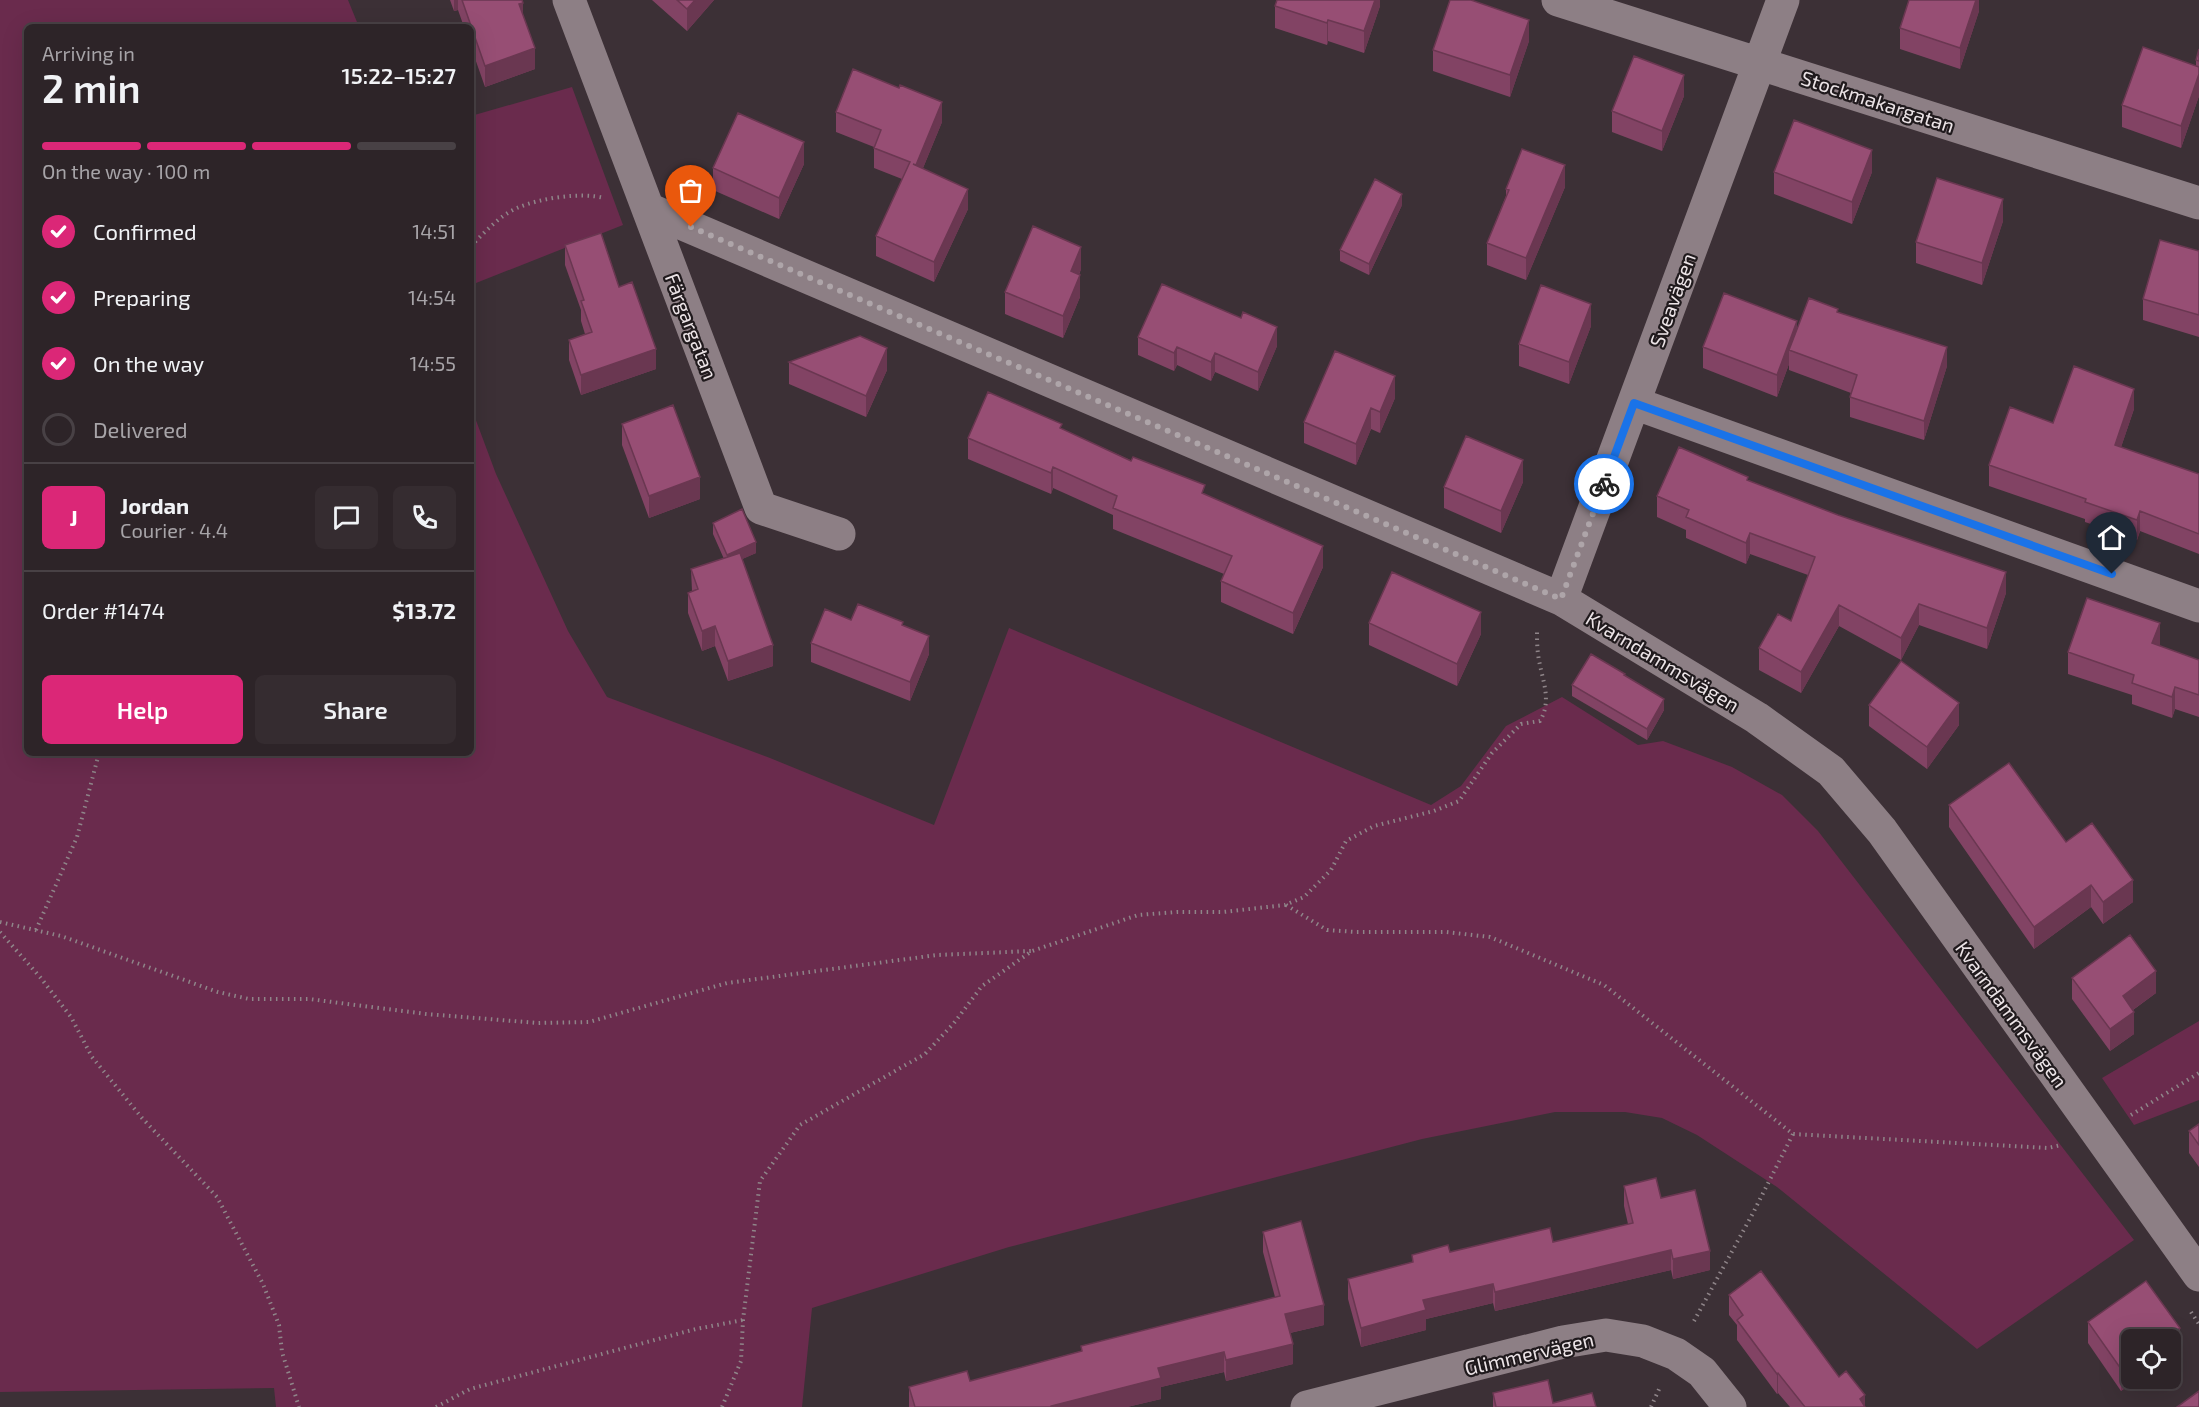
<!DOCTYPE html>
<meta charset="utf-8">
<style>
:root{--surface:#2d2428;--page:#352c30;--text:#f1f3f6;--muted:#a7a4a8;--line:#484145;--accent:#db2777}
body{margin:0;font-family:"Exo 2",sans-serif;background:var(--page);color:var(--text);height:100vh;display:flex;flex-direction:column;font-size:22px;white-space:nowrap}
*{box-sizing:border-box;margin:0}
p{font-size:20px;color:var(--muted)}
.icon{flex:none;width:33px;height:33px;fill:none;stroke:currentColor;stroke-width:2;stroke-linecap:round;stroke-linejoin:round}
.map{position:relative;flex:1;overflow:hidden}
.side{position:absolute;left:24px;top:24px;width:450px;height:732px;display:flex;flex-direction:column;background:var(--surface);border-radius:9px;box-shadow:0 6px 24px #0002,0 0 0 2px var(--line)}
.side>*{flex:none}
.controls{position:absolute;left:2121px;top:1329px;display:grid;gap:12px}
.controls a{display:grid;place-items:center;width:60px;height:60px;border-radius:9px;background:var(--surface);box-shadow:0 6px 24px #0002,0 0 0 2px var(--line);font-size:30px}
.pin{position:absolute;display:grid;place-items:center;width:51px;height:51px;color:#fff;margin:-62px -26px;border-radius:50% 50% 50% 0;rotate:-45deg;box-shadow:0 0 6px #0007}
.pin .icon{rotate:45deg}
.courier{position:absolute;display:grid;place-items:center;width:60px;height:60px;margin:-30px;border:4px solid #1a73e8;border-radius:50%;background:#fff;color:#222;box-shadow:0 2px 8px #0007}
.overview em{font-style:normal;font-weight:600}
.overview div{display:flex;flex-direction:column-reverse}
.overview{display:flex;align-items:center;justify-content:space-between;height:102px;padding:0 18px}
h1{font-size:39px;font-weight:600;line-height:45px}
.bar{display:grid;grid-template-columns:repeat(4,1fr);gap:9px 6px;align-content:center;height:72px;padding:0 18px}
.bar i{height:8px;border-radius:4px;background:var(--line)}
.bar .on{background:var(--accent)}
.bar p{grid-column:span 4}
.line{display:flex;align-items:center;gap:15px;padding:0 18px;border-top:2px solid var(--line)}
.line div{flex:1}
.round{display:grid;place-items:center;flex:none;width:63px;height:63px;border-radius:9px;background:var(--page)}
ol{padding:0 18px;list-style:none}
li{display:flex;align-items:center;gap:18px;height:66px}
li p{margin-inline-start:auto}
li .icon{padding:6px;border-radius:50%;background:var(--accent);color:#fff;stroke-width:4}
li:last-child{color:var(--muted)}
li i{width:33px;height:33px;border:3px solid var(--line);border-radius:50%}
.action{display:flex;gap:12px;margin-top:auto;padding:12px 18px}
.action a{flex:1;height:69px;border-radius:9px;background:var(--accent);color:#fff;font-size:24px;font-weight:600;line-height:69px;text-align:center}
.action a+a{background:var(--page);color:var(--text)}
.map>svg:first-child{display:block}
</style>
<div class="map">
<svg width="2199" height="1407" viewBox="0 0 2199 1407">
<rect width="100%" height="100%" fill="#3c3036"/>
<path fill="#6a2b4d" d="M 0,0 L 348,0 L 359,27 L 27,27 L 27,753 L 471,753 L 471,407 L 496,474 L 568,631 L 607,697 L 770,758 L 934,825 L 1009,628 L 1431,805 L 1461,786 L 1506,726 L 1562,697 L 1638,745 L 1663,741 L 1732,767 L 1782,795 L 1818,831 L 2134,1240 L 1977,1349 L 1777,1187 L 1697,1135 L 1662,1118 L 1625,1112 L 1555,1112 L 1422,1139 L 1009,1247 L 812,1308 L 802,1407 L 276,1407 L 274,1388 L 0,1392 Z
M 572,87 L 623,225 L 471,285 L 471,116 Z
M 2199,1021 L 2199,1100 L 2134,1125 L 2102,1078 Z"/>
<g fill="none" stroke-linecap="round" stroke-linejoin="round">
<path stroke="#8f8589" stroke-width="4" stroke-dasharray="1.5 4.5" stroke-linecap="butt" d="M 471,246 C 485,232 499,216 517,208 C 540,198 581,192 604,198
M 1286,905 L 1327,930 L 1356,932 L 1446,932 L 1490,937 L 1604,985 L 1793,1134 L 2048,1148 L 2061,1145
M 0,922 L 61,936 L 218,992 L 249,999 L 309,999 L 426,1014 L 538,1023 L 589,1022 L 727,983 L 937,955 L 1032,951
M 36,930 L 77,837 L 99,753
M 0,932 L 40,977 L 71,1017 L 92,1057 L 142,1118 L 217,1197 L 263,1284 L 279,1325 L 282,1352 L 299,1407
M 2131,1115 L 2199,1073
M 2191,1312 L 2199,1324
M 1694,1321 L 1753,1213 L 1793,1134
M 436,1407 L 470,1389 L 696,1329 L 743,1320
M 722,1407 L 741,1361 L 743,1320 L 760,1181 L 800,1125 L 925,1054 L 954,1023 L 982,986 L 1032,951 L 1138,915 L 1177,912 L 1223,912 L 1285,905 L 1304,897 L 1331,870 L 1346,841 L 1374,826 L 1434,811 L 1459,801 L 1492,753 L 1521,724 L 1540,721 C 1553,699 1541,678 1538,654 C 1537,646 1537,638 1537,630
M 1651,1407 L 1660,1387"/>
<path stroke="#8d7f85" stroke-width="33" d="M 569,0 L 761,508 L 839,534
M 1558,0 L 2199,203
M 648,209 L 1561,599 L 1757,718 L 1831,771 L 1882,831 L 2199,1275
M 1634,403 L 2199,606
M 1561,599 L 1783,0
M 1307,1407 L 1563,1342 L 1606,1335 L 1643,1341 L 1676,1354 L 1702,1372 L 1730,1407"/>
</g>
<path fill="#824364" d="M 450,0 L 522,0 L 523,16 L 535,69 L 485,87 L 471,47 L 471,27 L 464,27 L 458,10 L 454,11 Z
M 652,0 L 714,0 L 687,31 Z
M 1380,0 L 1380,6 L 1364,53 L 1328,41 L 1327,45 L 1275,28 L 1275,6 Z
M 1979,0 L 1979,11 L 1960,69 L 1900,49 L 1900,28 Z
M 1529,41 L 1510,97 L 1433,71 L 1433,50 Z
M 2199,49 L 2199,96 L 2181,148 L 2122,127 L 2122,105 L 2196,66 L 2196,60 Z
M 1684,96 L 1662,151 L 1612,132 L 1612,111 Z
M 836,112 L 942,122 L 923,168 L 968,209 L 934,282 L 876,256 L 876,236 L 902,179 L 874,168 L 874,147 L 836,132 Z
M 804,164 L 779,219 L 713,190 L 713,168 Z
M 1774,172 L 1872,172 L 1852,224 L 1774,194 Z
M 1565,187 L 1526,280 L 1487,265 L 1487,243 L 1506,196 L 1506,189 Z
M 1402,205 L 1369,275 L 1340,261 L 1340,250 Z
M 2003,221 L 1982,285 L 1916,263 L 1916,242 Z
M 565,245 L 619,287 L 656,369 L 581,395 L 569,360 L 569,340 L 585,334 L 581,321 L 581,310 L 565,265 Z
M 2199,251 L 2199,337 L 2143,320 L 2143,299 Z
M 1081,269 L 1079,275 L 1080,297 L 1063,338 L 1005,314 L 1005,292 Z
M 1838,313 L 1947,366 L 1924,440 L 1850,417 L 1850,397 L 1851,393 L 1789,370 L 1789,364 L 1777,397 L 1703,368 L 1703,347 L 1797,329 Z
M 1591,326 L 1569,384 L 1519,366 L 1519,344 Z
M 1138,337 L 1277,346 L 1258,391 L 1215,372 L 1211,381 L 1177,365 L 1174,371 L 1138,355 Z
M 789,362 L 887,370 L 866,417 L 789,384 Z
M 1395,398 L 1380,433 L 1371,429 L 1356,465 L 1304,443 L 1304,422 Z
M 2134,409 L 2121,447 L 2199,474 L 2199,554 L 2140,531 L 2137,540 L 2085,522 L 2085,519 L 1989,486 L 1989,465 L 2053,423 Z
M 622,424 L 700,499 L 649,518 L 622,445 Z
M 1062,429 L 1205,494 L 1323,567 L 1293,634 L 1221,602 L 1221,581 L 1224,574 L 1113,529 L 1113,515 L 1053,488 L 1051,494 L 968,459 L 968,438 Z
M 1748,480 L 2006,593 L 1987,649 L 1919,625 L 1901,660 L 1839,626 L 1801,693 L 1759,670 L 1759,648 L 1791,621 L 1808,575 L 1750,554 L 1746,564 L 1686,538 L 1686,530 L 1657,517 L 1657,496 Z
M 1523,482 L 1501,533 L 1444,508 L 1444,487 Z
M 713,523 L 756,553 L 742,559 L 773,666 L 728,681 L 715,646 L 702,651 L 688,613 L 688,593 L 692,591 L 691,569 L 724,559 L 713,534 Z
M 851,620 L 903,625 L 929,654 L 910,701 L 811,662 L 811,643 Z
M 1369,623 L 1481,634 L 1457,686 L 1369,645 Z
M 2159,646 L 2199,660 L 2199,717 L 2175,709 L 2172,718 L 2132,704 L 2132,695 L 2068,674 L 2068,652 Z
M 1572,685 L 1664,710 L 1647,740 L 1572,696 Z
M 1869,705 L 1959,725 L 1927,769 L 1869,726 Z
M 1949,805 L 2066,842 L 2133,902 L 2103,924 L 2091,907 L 2034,949 L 1949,827 Z
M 2072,978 L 2156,993 L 2133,1010 L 2134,1034 L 2110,1051 L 2072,999 Z
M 2199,1124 L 2199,1167 L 2189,1153 L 2189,1131 Z
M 1624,1186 L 1661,1198 L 1710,1270 L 1673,1279 L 1671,1270 L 1495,1311 L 1493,1303 L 1426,1319 L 1426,1330 L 1361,1347 L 1348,1299 L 1348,1279 L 1412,1262 L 1412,1255 L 1450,1252 L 1553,1242 L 1628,1224 L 1624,1206 Z
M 1263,1232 L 1324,1325 L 1290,1333 L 1293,1364 L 1226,1381 L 1224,1372 L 1161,1387 L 1161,1399 L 1127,1407 L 909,1407 L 909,1387 L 970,1381 L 1081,1351 L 1081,1346 L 1275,1297 L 1263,1252 Z
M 2146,1281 L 2180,1328 L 2180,1349 L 2170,1356 L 2170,1340 L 2132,1340 L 2132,1378 L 2139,1378 L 2121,1391 L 2088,1343 L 2088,1322 Z
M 1729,1295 L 1839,1377 L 1865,1407 L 1790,1407 L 1778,1393 L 1777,1394 L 1737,1340 L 1737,1325 L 1729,1315 Z
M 1493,1393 L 1553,1403 L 1596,1407 L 1493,1407 Z"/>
<path fill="#6a3751" d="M 454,0 L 458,0 L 458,10 L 454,11 Z
M 695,0 L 714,0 L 687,31 L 687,9 Z
M 1375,0 L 1380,0 L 1380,6 L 1364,53 L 1364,31 Z
M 1976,0 L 1979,0 L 1979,11 L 1960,69 L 1960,48 Z
M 523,3 L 523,24 L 519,4 Z
M 1328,20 L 1328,41 L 1327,45 L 1327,23 Z
M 1529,20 L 1529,41 L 1510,97 L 1510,75 Z
M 535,48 L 535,69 L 485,87 L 485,66 Z
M 2199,74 L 2199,96 L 2181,148 L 2181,126 Z
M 1684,75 L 1684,96 L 1662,151 L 1662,131 Z
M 942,102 L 942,122 L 916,185 L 916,165 Z
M 804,142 L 804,164 L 779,219 L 779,198 Z
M 1872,150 L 1872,172 L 1852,224 L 1852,202 Z
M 1565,165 L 1565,187 L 1526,280 L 1526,258 Z
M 968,189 L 968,209 L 934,282 L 934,262 Z
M 1402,194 L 1402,205 L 1369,275 L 1369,264 Z
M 2003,199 L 2003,221 L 1982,285 L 1982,263 Z
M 1081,247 L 1081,269 L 1071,293 L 1071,271 Z
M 1080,275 L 1080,297 L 1063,338 L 1063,316 Z
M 1591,304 L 1591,326 L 1569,384 L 1569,362 Z
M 1797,321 L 1797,342 L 1789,350 L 1789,364 L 1777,397 L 1777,375 Z
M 1277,327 L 1277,346 L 1258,391 L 1258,372 Z
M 1177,347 L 1177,365 L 1174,371 L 1174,353 Z
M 1947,347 L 1947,366 L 1924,440 L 1924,421 Z
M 887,348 L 887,370 L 866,417 L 866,396 Z
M 656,349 L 656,369 L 581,395 L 581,375 Z
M 1215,353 L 1215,372 L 1211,381 L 1211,362 Z
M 1395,376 L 1395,398 L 1380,433 L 1380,412 Z
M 2134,389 L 2134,409 L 2115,465 L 2115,445 Z
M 1371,408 L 1371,429 L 1356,465 L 1356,444 Z
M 1523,460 L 1523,482 L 1501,533 L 1501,511 Z
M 1053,467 L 1053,488 L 1051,494 L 1051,473 Z
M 700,477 L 700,499 L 649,518 L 649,496 Z
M 2140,511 L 2140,531 L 2137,540 L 2137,520 Z
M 1750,533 L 1750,554 L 1746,564 L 1746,543 Z
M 756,542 L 756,553 L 727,566 L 727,555 Z
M 1323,546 L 1323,567 L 1293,634 L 1293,613 Z
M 2006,572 L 2006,593 L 1987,649 L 1987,628 Z
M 1919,604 L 1919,625 L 1901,660 L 1901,638 Z
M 1839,605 L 1839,626 L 1801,693 L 1801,672 Z
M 1481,612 L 1481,634 L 1457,686 L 1457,664 Z
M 2160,623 L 2160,645 L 2152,665 L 2152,643 Z
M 715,626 L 715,646 L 702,651 L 702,631 Z
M 929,636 L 929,654 L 910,701 L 910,682 Z
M 773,645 L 773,666 L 728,681 L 728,661 Z
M 2175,687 L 2175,709 L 2172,718 L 2172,697 Z
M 1664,699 L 1664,710 L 1647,740 L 1647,729 Z
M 1959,703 L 1959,725 L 1927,769 L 1927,747 Z
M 2133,880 L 2133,902 L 2103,924 L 2103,902 Z
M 2091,885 L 2091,907 L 2034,949 L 2034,927 Z
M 2156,971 L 2156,993 L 2123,1017 L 2123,996 Z
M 2134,1012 L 2134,1034 L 2110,1051 L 2110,1029 Z
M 1671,1250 L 1671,1270 L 1495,1311 L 1495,1292 Z
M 1710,1251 L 1710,1270 L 1673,1279 L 1673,1259 Z
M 1493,1284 L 1493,1303 L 1426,1319 L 1426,1330 L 1361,1347 L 1361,1328 L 1423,1300 Z
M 1324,1305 L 1324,1325 L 1285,1334 L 1285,1314 Z
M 2180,1328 L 2180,1349 L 2170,1356 L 2170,1340 L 2163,1340 Z
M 1293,1344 L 1293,1364 L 1226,1381 L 1226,1360 Z
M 1224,1352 L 1224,1372 L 1161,1387 L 1161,1399 L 1127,1407 L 1051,1407 L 1051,1406 L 1158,1368 Z
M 2132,1362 L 2132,1378 L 2139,1378 L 2121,1391 L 2121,1369 Z
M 1778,1373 L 1778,1393 L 1777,1394 L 1777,1374 Z
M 1865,1395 L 1865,1407 L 1860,1399 Z"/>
<path fill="#974e74" stroke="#6a3751" stroke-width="1.5" d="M 462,0 L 522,0 L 523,3 L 519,4 L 535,48 L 485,66 Z
M 677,0 L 695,0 L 687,9 Z
M 1277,0 L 1375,0 L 1364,31 L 1328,20 L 1327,23 L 1275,6 Z
M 1450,0 L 1471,0 L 1529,20 L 1510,75 L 1433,50 Z
M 1909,0 L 1976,0 L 1960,48 L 1900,28 Z
M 2143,47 L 2199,67 L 2199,74 L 2181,126 L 2122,105 Z
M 2199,49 L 2199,61 L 2196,60 Z
M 1634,56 L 1684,75 L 1662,131 L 1612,111 Z
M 853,69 L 899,88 L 900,85 L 942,102 L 916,165 L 913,164 L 968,189 L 934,262 L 876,236 L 910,162 L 874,148 L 881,130 L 836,112 Z
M 738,113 L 804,142 L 779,198 L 713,168 Z
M 1794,120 L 1872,150 L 1852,202 L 1774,172 Z
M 1522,149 L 1565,165 L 1526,258 L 1487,243 L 1509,190 L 1506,189 Z
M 1937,178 L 2003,199 L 1982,263 L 1916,242 Z
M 1375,179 L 1402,194 L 1369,264 L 1340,250 Z
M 1033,226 L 1081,247 L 1071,271 L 1080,275 L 1063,316 L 1005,292 Z
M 601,233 L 619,287 L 632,282 L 656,349 L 581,375 L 569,340 L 592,332 L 581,301 L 584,300 L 565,245 Z
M 2160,240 L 2199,251 L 2199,315 L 2143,299 Z
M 1162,284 L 1241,318 L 1243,312 L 1277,327 L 1258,372 L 1215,353 L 1211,362 L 1177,347 L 1174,353 L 1138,337 Z
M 1541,285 L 1591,304 L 1569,362 L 1519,344 Z
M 1724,293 L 1797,321 L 1777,375 L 1703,347 Z
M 1809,298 L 1838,309 L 1837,312 L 1947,347 L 1924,421 L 1850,397 L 1857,375 L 1789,350 Z
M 860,336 L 887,348 L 866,396 L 789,362 Z
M 1335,351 L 1395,376 L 1380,412 L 1371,408 L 1356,444 L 1304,422 Z
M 2074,366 L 2134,389 L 2115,445 L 2199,474 L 2199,534 L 2140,511 L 2137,520 L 2085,502 L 2086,499 L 1989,465 L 2010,407 L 2053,423 Z
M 988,392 L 1062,424 L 1060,428 L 1131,461 L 1133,457 L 1205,485 L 1202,493 L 1323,546 L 1293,613 L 1221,581 L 1232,556 L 1113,508 L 1117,496 L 1053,467 L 1051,473 L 968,438 Z
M 673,405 L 700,477 L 649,496 L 622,424 Z
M 1466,436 L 1523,460 L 1501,511 L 1444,487 Z
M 1679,447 L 1748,477 L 1747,480 L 1838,515 L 2006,572 L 1987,628 L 1919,604 L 1901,638 L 1839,605 L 1801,672 L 1759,648 L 1778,614 L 1791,621 L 1815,557 L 1750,533 L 1746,543 L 1686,517 L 1689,510 L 1657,496 Z
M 742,509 L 756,542 L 727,555 L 713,523 Z
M 740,553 L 773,645 L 728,661 L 715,626 L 702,631 L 688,593 L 698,589 L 691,569 Z
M 1392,572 L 1481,612 L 1457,664 L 1369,623 Z
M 2087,598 L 2160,623 L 2152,643 L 2199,660 L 2199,695 L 2175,687 L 2172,697 L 2132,683 L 2134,675 L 2068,652 Z
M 858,604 L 903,622 L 902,625 L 929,636 L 910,682 L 811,643 L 825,609 L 851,620 Z
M 1591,654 L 1625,674 L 1624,675 L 1664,699 L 1647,729 L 1572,685 Z
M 1901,661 L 1959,703 L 1927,747 L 1869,705 Z
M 2009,763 L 2066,842 L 2092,823 L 2133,880 L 2103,902 L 2091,885 L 2034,927 L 1949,805 Z
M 2130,935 L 2156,971 L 2123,996 L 2134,1012 L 2110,1029 L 2072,978 Z
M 2199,1124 L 2199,1145 L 2189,1131 Z
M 1656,1178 L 1661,1198 L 1695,1190 L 1710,1251 L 1673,1259 L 1671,1250 L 1495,1292 L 1493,1284 L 1423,1300 L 1426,1310 L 1361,1328 L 1348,1279 L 1413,1262 L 1412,1255 L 1448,1245 L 1450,1252 L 1550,1228 L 1553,1242 L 1633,1223 L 1624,1186 Z
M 1301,1221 L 1324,1305 L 1285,1314 L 1293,1344 L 1226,1360 L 1224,1352 L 1158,1368 L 1161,1378 L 1051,1406 L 1051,1407 L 915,1407 L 909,1387 L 967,1371 L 970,1381 L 1082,1351 L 1081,1346 L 1280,1296 L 1263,1232 Z
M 1761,1271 L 1839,1377 L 1846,1371 L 1865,1395 L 1860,1399 L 1865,1407 L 1805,1407 L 1778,1373 L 1777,1374 L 1737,1320 L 1743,1315 L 1729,1295 Z
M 2146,1281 L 2180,1328 L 2163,1340 L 2132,1340 L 2132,1362 L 2121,1369 L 2088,1322 Z
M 1548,1380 L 1553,1403 L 1592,1393 L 1596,1407 L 1496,1407 L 1493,1393 Z
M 2199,1391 L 2199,1407 L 2177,1407 Z"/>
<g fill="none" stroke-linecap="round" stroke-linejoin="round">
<path stroke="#aea5a9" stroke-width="6" stroke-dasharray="0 10.8" d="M 691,227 L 1561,599 L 1604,484"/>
<path stroke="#1a73e8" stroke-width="8" d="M 1604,484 L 1634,403 L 2112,574"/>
</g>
<g text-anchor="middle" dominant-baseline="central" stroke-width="4.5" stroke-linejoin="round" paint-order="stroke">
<g font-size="20" fill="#ece4e7" stroke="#201a1d">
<text transform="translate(1878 101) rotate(18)">Stockmakargatan</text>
<text transform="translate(1672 300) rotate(-70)">Sveavägen</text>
<text transform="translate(692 326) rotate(69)">Färgargatan</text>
<text transform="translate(1663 661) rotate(31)">Kvarndammsvägen</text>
<text transform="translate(2012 1014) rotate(54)">Kvarndammsvägen</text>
<text transform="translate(1529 1353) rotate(-13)">Glimmervägen</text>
</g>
</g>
</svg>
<div class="controls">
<a><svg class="icon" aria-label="locate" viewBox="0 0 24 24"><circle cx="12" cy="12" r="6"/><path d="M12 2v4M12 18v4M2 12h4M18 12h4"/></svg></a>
</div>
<div class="pin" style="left:691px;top:227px;background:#ea580c"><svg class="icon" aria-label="bag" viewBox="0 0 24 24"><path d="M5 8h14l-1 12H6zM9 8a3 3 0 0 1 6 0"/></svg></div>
<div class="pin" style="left:2112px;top:574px;background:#1f2937"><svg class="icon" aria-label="home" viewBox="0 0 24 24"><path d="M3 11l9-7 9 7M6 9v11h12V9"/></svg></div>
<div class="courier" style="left:1604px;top:484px"><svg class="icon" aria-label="bike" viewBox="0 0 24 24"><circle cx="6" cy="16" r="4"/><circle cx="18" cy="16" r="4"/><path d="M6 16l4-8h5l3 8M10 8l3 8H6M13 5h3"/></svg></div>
<section class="side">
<div class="overview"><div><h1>2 min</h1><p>Arriving in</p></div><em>15:22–15:27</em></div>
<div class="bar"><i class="on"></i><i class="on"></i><i class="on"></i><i></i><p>On the way · 100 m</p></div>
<ol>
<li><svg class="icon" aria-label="check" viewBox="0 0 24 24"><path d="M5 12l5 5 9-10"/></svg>Confirmed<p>14:51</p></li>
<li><svg class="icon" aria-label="check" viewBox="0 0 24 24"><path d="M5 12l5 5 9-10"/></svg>Preparing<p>14:54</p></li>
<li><svg class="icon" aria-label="check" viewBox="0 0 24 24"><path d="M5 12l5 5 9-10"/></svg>On the way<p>14:55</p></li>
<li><i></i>Delivered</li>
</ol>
<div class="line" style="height:108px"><b class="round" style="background:var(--accent);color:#fff">J</b><div><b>Jordan</b><p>Courier · 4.4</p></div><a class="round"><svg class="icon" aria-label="chat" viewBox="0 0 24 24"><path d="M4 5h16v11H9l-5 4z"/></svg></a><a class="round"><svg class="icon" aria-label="phone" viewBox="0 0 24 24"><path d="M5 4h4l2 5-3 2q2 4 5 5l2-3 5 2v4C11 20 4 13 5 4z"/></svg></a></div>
<div class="line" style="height:78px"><div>Order #1474</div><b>$13.72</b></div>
<div class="action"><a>Help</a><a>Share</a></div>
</section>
</div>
